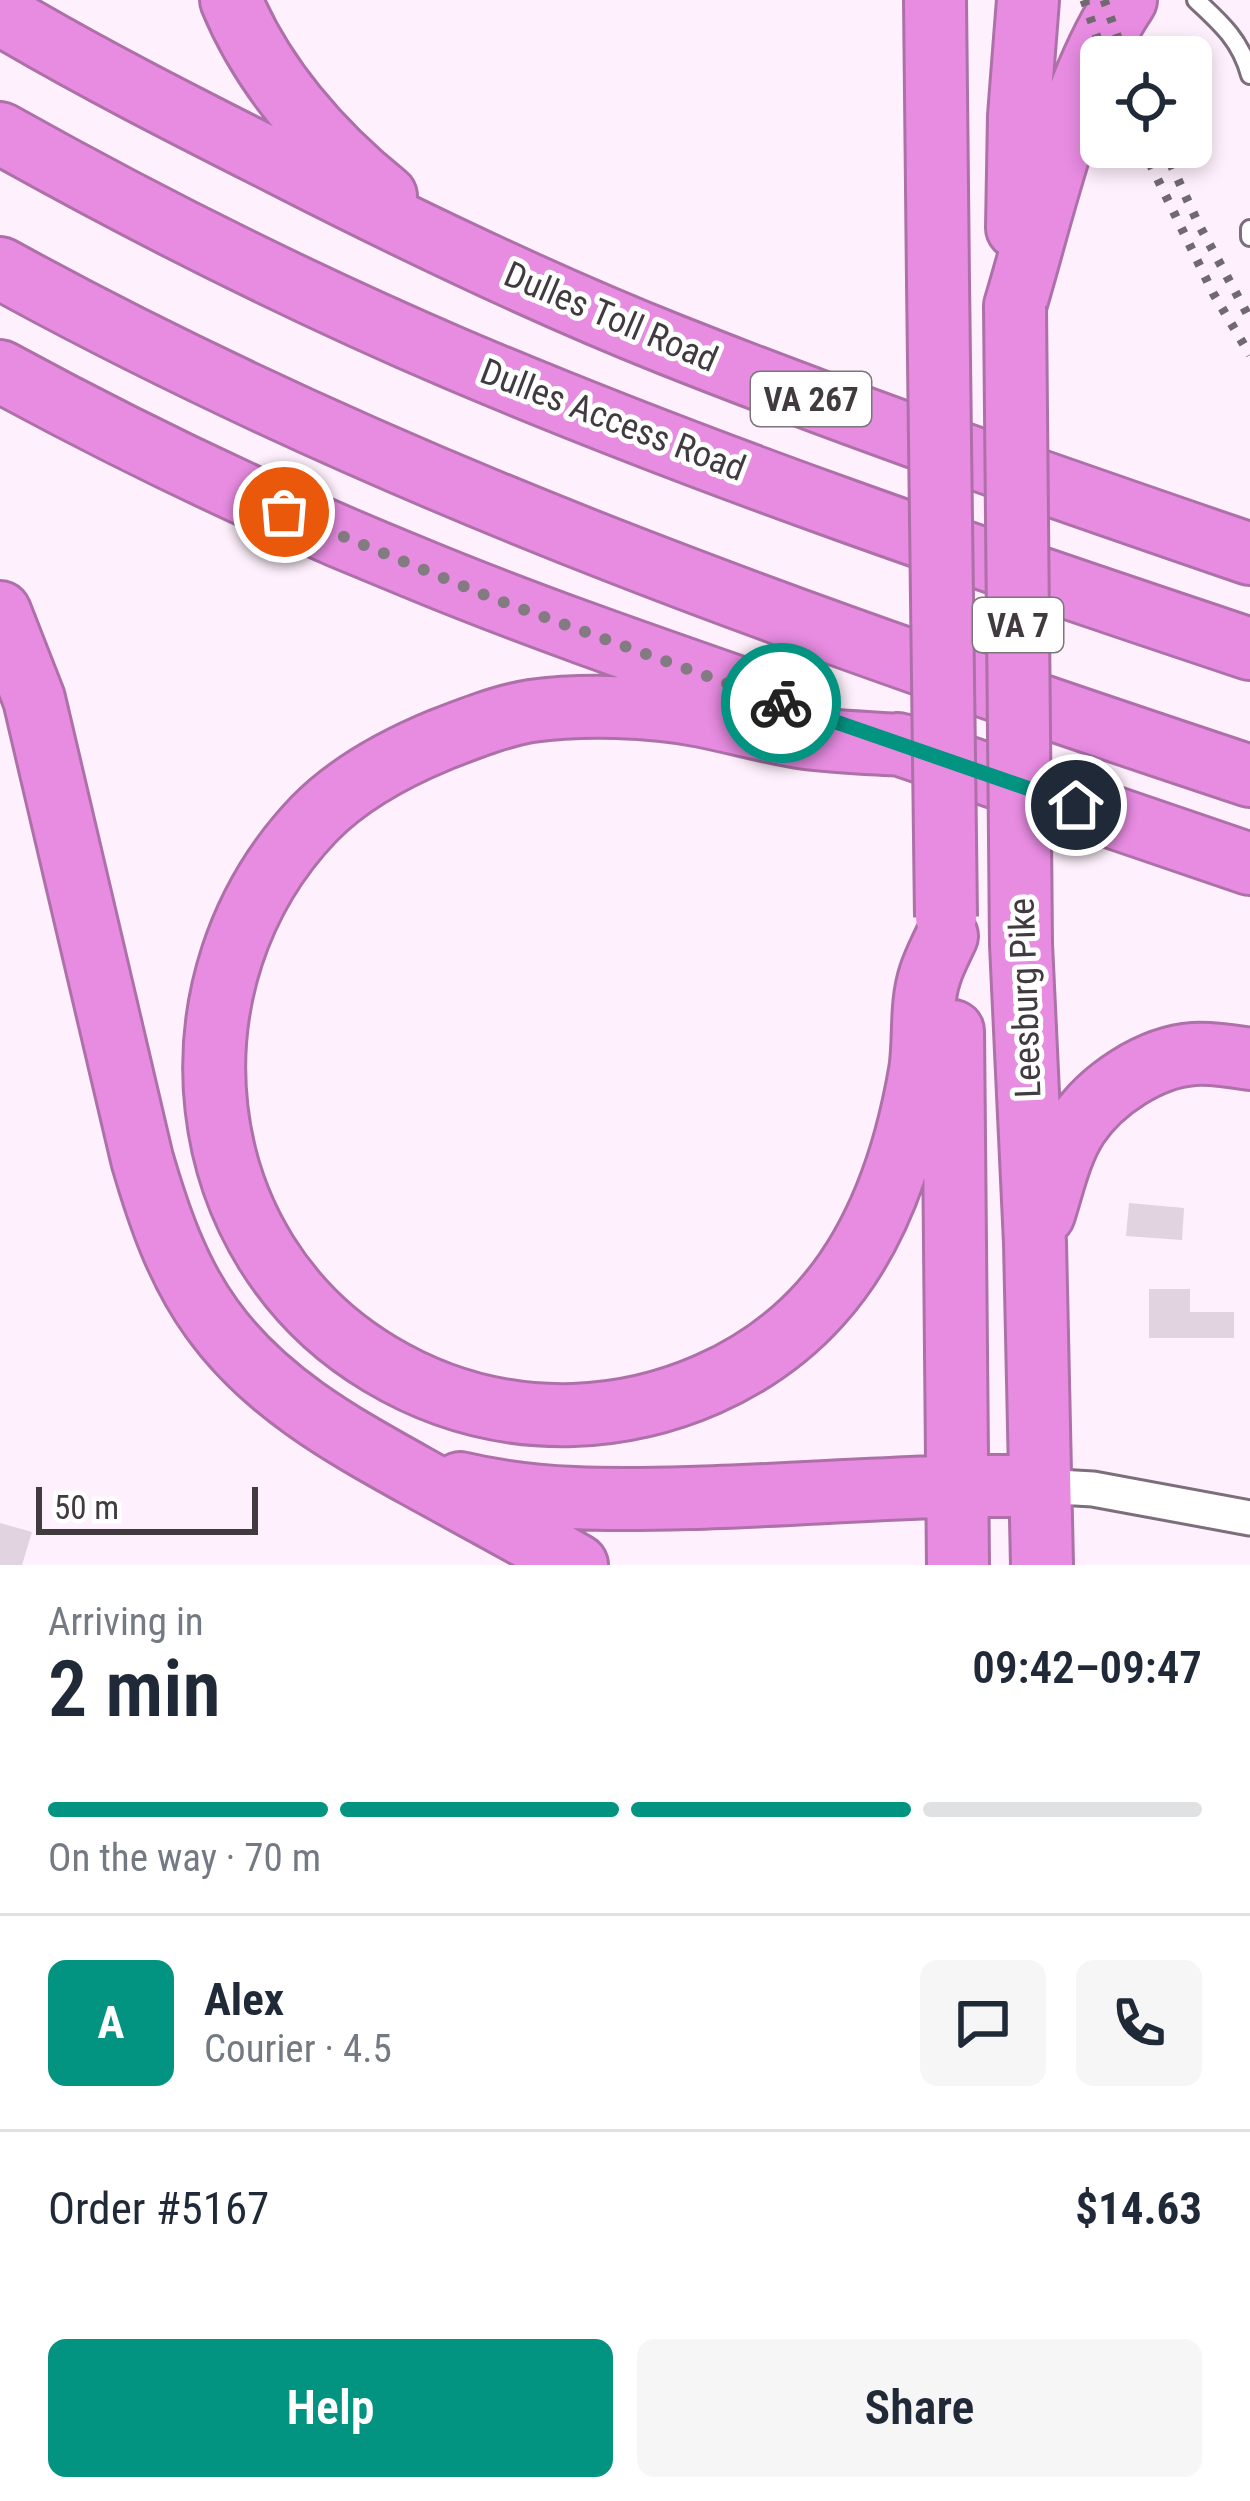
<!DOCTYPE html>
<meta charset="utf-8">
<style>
:root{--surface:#fff;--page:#f6f6f7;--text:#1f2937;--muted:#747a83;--line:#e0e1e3;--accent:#039381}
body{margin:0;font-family:"Roboto Condensed",sans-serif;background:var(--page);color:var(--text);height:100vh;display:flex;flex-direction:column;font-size:45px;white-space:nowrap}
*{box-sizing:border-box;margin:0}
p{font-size:39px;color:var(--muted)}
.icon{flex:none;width:66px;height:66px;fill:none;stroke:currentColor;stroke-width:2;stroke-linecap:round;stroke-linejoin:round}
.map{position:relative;height:1565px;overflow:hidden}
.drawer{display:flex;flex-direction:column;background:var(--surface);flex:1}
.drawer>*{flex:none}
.controls{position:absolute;left:1080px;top:36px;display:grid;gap:24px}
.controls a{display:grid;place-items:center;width:132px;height:132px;border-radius:18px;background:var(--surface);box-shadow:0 6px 18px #0003;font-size:60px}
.scale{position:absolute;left:36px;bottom:30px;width:222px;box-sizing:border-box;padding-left:12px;border:6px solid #413b40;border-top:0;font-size:33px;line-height:42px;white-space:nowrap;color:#413b40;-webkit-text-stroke:9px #fff;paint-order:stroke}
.pin{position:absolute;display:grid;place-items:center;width:102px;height:102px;color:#fff;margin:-51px;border:6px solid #fff;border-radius:50%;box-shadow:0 3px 12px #0007}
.courier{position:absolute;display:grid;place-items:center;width:120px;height:120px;margin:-60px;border:9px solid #039381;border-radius:50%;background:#fff;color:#222;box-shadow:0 3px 15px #0007}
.headline em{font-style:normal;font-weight:600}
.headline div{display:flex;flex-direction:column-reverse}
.headline{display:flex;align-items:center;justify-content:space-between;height:204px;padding:0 48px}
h1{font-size:78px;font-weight:600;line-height:90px}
.bar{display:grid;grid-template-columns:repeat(4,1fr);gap:18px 12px;align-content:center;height:144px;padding:0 48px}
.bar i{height:15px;border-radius:9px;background:var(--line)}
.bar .on{background:var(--accent)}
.bar p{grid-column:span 4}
.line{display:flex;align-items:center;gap:30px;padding:0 48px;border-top:3px solid var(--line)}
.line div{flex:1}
.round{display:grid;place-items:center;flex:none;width:126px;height:126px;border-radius:18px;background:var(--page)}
.button{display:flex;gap:24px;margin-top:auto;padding:24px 48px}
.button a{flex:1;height:138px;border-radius:18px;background:var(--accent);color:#fff;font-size:48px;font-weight:600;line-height:138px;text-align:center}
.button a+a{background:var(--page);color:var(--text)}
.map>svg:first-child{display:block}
</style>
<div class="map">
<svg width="1250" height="1565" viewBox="0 0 1250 1565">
<rect width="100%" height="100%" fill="#fef0fc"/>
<path fill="#e2d3e1" d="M 1129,1203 L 1184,1208 L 1182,1240 L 1126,1236 Z
M 1149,1289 L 1190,1289 L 1190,1312 L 1234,1312 L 1234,1338 L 1149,1338 Z
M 0,1523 L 32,1532 L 22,1565 L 0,1565 Z"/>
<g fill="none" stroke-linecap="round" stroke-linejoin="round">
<defs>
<path id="lane" d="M 1196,0 C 1221,23 1241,41 1250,75
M 1250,229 L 1250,237"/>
<path id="street" d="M 1040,1486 L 1093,1489 L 1250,1518"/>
<path id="highway" d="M 231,0 C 262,76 322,145 386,196
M 935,0 L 938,281
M 0,14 C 91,68 186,116 281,164 C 408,229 536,291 669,344 C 860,420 1055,487 1250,554
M 0,133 C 148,216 300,292 456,359 C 715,469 983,560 1250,649
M 1017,228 L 1019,116 L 1028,0
M 0,268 C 396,486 823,634 1250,776
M 1015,306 C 1044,210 1070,83 1126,0
M 0,371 C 134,444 272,510 413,567 C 531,616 653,658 774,700
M 0,612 L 34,699 L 142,1159 C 158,1214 177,1271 212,1319 C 266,1394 344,1436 423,1480 C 474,1508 526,1536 577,1565
M 898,744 L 1250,864
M 902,745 C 870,743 838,742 806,738 C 771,733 737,723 702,716 C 650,706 583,704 531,711 C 501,716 468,729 440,740 C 394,759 349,783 314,819 C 160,980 186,1248 380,1364 C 440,1400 504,1417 573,1415 C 665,1412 758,1373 820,1304 C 877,1241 906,1153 920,1071 C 925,1040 920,1005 930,975 C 934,962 941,949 947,936
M 1021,944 L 1035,1243 L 1042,1565
M 953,1031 L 958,1565
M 1044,1214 C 1053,1186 1060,1152 1077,1126 C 1101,1090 1150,1057 1194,1054 C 1212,1053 1232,1056 1250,1059
M 460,1483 C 536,1501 611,1500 689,1498 C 806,1495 922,1484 1040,1486"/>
</defs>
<use href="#lane" stroke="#7c6e7a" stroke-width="22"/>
<use href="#street" stroke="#7c6e7a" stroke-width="39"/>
<use href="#highway" stroke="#ae70a9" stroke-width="66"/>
<use href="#lane" stroke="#fff" stroke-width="16"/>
<use href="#street" stroke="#fff" stroke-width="33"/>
<use href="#highway" stroke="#e88ce2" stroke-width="60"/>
<path stroke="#716970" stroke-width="9" stroke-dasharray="6 12" stroke-linecap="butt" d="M 1084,0 L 1104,57
M 1104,0 L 1125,57
M 1142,147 L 1213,293 L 1250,355
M 1163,147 L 1198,223 L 1250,319"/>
<defs>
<path id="highway-bridge" d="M 938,281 L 946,917
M 1015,306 L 1021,944"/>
</defs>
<use href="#highway-bridge" stroke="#ae70a9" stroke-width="66" stroke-linecap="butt"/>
<use href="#highway-bridge" stroke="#e88ce2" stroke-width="60"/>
</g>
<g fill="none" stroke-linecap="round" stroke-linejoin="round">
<path stroke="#837a82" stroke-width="12" stroke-dasharray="0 21.6" d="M 284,512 L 492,598 L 781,703"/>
<path stroke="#039381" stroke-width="15" d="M 781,703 L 1076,805"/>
</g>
<g text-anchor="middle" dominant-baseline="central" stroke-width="10" stroke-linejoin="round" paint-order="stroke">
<g fill="#fff" stroke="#7a7679" stroke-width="3">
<rect x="751" y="372" width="120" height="54" rx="9"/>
<rect x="973" y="598" width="90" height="54" rx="9"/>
</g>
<g font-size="33" font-weight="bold" fill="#413b40">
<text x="811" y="399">VA 267</text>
<text x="1018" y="625">VA 7</text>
</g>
<g font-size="36" fill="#413b40" stroke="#fff">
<text transform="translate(611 317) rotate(23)">Dulles Toll Road</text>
<text transform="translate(613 420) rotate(21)">Dulles Access Road</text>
<text transform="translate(1025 998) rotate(-92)">Leesburg Pike</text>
</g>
</g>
</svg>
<div class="controls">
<a><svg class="icon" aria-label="locate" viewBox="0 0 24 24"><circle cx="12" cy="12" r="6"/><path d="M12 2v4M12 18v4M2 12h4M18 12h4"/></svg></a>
</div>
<div class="scale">50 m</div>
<div class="pin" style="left:284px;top:512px;background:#ea580c"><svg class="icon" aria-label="bag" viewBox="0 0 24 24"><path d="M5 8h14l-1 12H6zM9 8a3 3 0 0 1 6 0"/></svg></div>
<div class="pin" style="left:1076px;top:805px;background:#1f2937"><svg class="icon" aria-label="home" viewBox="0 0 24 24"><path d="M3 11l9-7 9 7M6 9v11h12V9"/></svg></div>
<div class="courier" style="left:781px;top:703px"><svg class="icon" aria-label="bike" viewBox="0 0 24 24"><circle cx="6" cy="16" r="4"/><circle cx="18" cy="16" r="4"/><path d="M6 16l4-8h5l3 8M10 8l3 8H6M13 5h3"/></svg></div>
</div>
<section class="drawer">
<div class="headline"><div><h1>2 min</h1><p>Arriving in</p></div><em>09:42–09:47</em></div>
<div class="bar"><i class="on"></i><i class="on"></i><i class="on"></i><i></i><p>On the way · 70 m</p></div>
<div class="line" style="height:216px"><b class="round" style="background:var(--accent);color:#fff">A</b><div><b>Alex</b><p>Courier · 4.5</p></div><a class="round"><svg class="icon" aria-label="chat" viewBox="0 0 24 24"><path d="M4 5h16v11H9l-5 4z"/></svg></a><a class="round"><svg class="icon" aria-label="phone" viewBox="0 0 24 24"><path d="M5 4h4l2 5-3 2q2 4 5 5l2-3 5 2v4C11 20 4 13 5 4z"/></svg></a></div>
<div class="line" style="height:156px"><div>Order #5167</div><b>$14.63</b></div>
<div class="button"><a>Help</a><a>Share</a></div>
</section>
